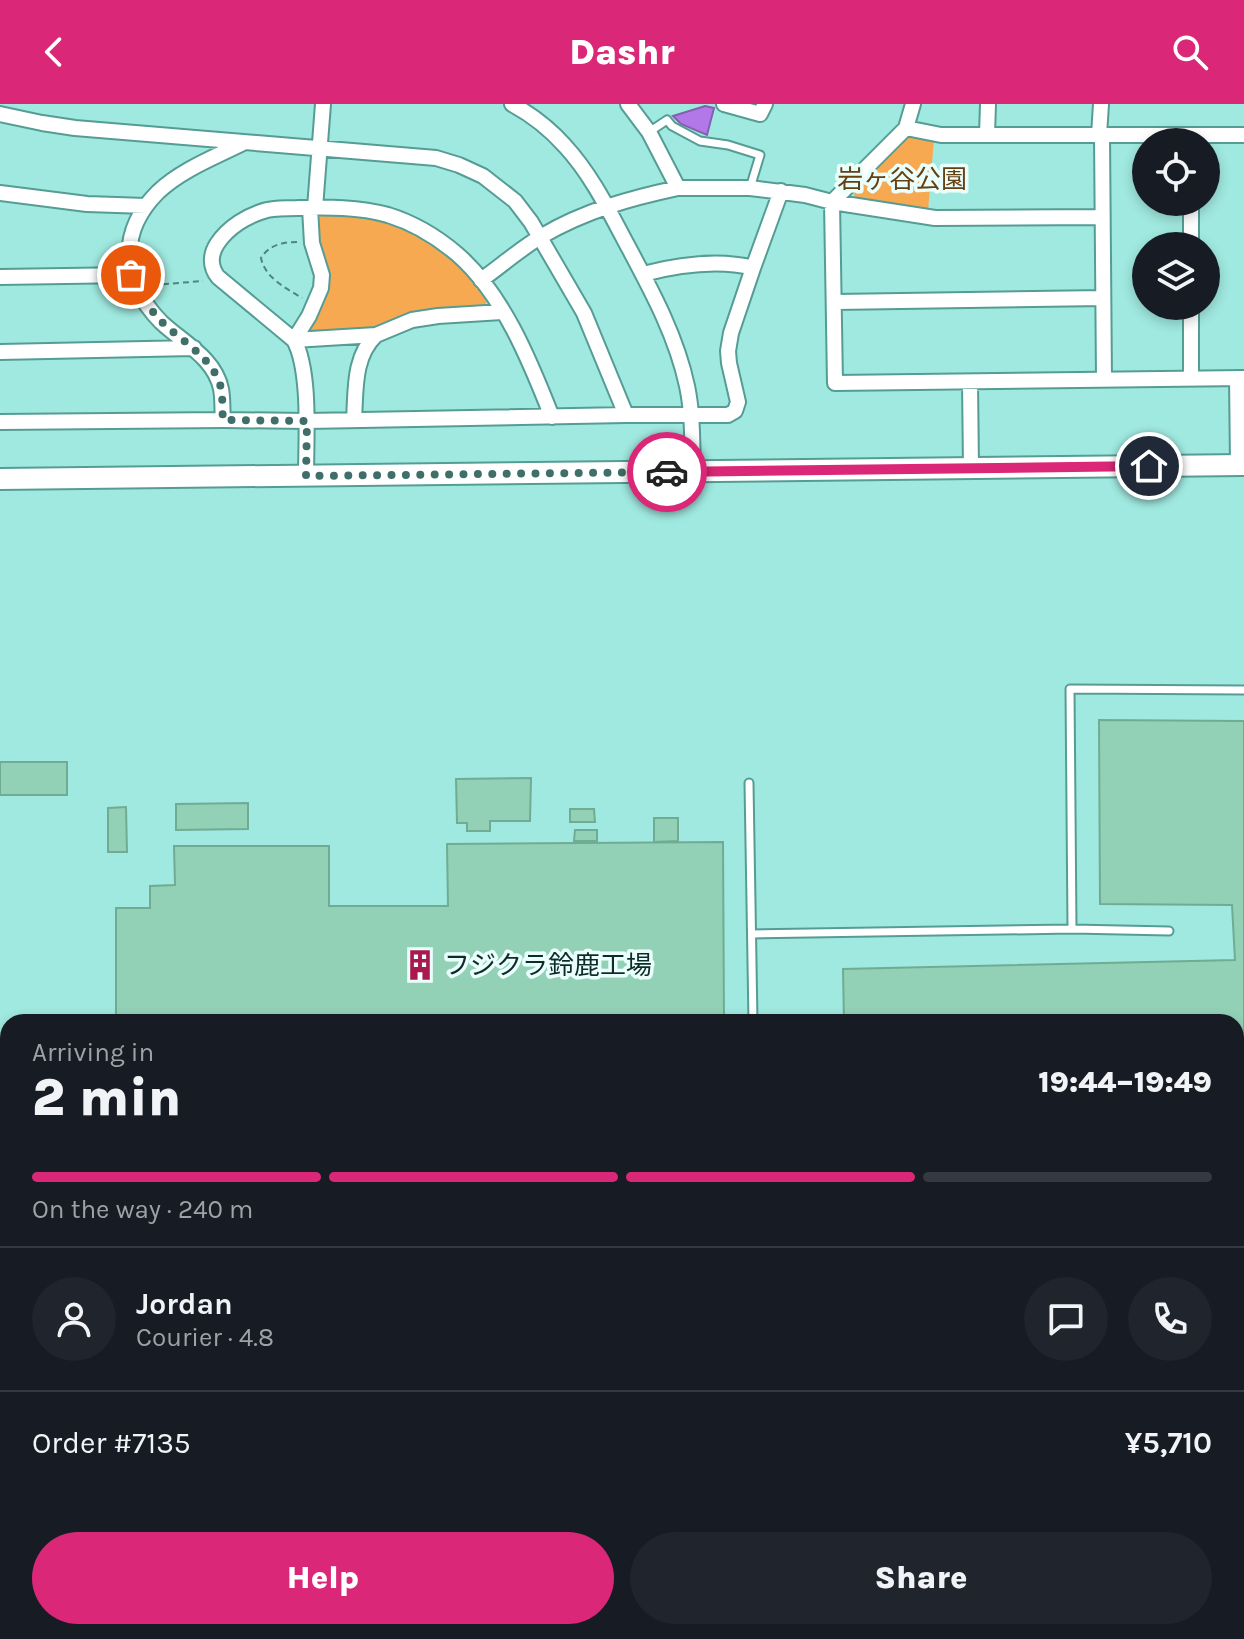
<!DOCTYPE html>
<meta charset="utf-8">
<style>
:root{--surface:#171b24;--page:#20242c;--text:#f1f3f6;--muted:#9ea1a6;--line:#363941;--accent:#db2777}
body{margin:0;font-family:Karla,"Noto Sans JP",sans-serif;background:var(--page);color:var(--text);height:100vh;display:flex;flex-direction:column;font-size:30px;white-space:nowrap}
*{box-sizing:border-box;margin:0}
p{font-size:26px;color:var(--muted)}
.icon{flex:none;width:44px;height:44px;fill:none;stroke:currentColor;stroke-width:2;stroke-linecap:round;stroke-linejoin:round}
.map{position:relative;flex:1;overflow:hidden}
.panel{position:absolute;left:0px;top:910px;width:1244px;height:626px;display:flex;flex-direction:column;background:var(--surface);border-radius:24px 24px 0 0;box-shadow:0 4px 12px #0003}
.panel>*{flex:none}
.fabs{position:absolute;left:1132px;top:24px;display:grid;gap:16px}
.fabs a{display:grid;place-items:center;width:88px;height:88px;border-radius:50%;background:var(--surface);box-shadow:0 4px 12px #0003;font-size:40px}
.pin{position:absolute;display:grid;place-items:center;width:68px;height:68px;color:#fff;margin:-34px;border:4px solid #fff;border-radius:50%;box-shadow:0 2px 8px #0007}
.courier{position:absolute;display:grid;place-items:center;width:80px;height:80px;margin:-40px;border:6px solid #db2777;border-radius:50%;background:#fff;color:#222;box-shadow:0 2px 10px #0007}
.head em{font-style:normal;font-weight:800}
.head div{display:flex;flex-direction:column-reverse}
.head{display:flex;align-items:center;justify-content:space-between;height:136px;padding:0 32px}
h1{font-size:52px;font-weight:800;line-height:60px}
.bar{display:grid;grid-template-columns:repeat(4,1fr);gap:12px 8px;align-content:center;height:96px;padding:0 32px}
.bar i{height:10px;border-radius:6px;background:var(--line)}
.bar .on{background:var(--accent)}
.bar p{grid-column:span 4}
.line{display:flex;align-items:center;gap:20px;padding:0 32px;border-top:2px solid var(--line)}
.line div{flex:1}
.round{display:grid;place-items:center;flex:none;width:84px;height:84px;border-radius:42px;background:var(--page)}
.primary-button{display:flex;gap:16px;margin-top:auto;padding:16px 32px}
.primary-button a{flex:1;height:92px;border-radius:48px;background:var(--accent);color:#fff;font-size:32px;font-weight:800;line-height:92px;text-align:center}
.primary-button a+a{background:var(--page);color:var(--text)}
header{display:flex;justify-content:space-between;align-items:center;height:104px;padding:0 32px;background:var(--accent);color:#fff;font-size:36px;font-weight:800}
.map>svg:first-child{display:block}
</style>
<header><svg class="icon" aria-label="back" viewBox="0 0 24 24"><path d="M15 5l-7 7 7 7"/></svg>Dashr<svg class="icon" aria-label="search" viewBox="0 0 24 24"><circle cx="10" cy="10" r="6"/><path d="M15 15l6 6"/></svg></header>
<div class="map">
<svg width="1244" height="1535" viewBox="0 0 1244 1535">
<rect width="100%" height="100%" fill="#a0e9e0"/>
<path fill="#f7a952" d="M 911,31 L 934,35 L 928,107 L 856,95 L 852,86 L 905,34 Z
M 323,110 C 343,111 365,111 385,117 C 428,129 461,161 488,195 L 484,203 L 414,210 L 389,217 L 370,228 L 309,231 L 306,226 L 326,184 L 316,134 L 317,114 Z"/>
<path fill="#b378e8" stroke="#8161af" stroke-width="2" d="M 705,2 L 714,4 L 707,31 L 681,20 L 673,12 Z"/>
<path fill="#93d1b7" stroke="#6fac93" stroke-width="2" d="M 1099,616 L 1244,617 L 1244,1040 L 1236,1040 L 1236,918 L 844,918 L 843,865 L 1235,856 L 1232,801 L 1100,800 Z
M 0,658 L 67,658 L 67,691 L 0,691 Z
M 531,674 L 530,717 L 490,717 L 490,727 L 467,727 L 467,719 L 457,719 L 456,675 Z
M 248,699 L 248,725 L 176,726 L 176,700 Z
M 126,703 L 127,748 L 108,748 L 108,704 Z
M 570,705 L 594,705 L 595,718 L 570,718 Z
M 654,714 L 678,714 L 678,737 L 654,738 Z
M 575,726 L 597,726 L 597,737 L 574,737 Z
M 723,738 L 724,918 L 116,918 L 116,804 L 150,804 L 150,782 L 175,781 L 174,742 L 329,742 L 329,802 L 448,802 L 447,740 Z
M 0,1145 L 8,1145 L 8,1170 L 0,1170 Z"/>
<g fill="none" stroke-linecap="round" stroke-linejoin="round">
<defs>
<path id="lane" d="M 649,28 L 667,16 L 672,22 L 700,37 L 728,41 L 760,51 L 750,84
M 749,679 L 753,918
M 1072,825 L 1070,585 L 1244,586
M 752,830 L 1072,825 L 1169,827
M 1236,1066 L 1244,1066
M 0,1077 L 8,1078
M 0,1523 L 8,1523
M 42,1528 L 42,1535
M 137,1528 L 138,1535"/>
<path id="street" d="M 512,0 C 532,11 550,25 565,42 C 590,69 607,103 624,135 C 649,182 676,230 687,282 C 693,310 692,339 693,368
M 628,0 L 649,28 L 678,84 L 750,84 L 805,91 L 832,98 L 935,114 L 1102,113
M 724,0 L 760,10 L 765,0
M 913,0 L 906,24 L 832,98 L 835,279 L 1244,274
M 0,10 L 42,19 L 75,24 L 436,54 L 459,61 L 483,72 L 515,97 L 531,118 L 584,209 L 626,311
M 906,24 L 941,31 L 1244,31
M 987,30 L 988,0
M 1099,31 L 1101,0
M 1102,31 L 1104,276
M 0,89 L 87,100 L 146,102
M 1191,98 L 1191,142
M 315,104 L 323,0
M 643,170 C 678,161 718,155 753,164
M 0,173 L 131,171
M 481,176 C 501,162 521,144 542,132 C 584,107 631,94 678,84
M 835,198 L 1103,194
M 1191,202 L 1191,275
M 294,236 L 376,231 L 412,216 L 438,212 L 502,208
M 294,236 L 309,212 L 321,184 L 322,171 L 312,139 L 310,104
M 0,248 L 194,244
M 1237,274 L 1238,361
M 970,278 L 971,364
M 354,315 C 356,286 353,253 376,231
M 223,316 C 222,306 223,295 221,285 C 215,254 182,238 161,218 C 122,178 117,129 158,88 C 181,66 215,53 243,39
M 0,318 L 223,316 L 307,317 L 626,311 L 728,311 L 735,307 L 738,298 L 729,259 L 728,247 L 731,229 L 753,164 L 781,87
M 306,372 C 306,336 311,267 294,236 L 218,173 C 210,163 210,151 217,140 C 228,123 248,111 267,106 C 277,104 287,104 297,104 C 328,103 359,103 388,111 C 414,119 437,133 457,150 C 503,190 530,257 552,313
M 1236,1157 L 1244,1157
M 1236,1326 L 1244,1383
M 1236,1435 L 1244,1433
M 1236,1496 L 1236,1498
M 274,1528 L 274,1535
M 527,1528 L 527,1535
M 725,1528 L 763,1533
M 849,1528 L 849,1535
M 1016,1528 L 1016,1535
M 1228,1534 L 1230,1528
M 931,1535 L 931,1528
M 1093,1535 L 1103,1528"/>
<path id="secondary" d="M 0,375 L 1244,361
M 0,1346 L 8,1346
M 182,1528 L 182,1535"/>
</defs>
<use href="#lane" stroke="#559c95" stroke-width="11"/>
<use href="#street" stroke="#559c95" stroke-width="18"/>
<use href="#secondary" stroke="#559c95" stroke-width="24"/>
<path stroke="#51847e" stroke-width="2" stroke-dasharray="6 4" stroke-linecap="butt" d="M 297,138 C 283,138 269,141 261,154 C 265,174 286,184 302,194
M 153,181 L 203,177"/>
<use href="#lane" stroke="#fff" stroke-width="7"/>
<use href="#street" stroke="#fff" stroke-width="14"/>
<use href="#secondary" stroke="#fff" stroke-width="20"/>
</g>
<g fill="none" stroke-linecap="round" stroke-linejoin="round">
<path stroke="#406e69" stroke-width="8" stroke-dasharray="0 14.4" d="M 131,171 C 139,189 149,205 163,219 C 183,238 214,255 221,284 C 223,294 222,306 223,316 L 307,317 L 306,372 L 667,368"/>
<path stroke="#db2777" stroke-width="10" d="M 667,368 L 1149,362"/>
</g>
<defs>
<symbol id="building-bare" viewBox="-9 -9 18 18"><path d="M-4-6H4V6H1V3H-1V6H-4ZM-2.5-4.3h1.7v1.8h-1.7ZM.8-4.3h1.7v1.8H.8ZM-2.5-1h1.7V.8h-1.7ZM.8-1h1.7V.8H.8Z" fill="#aa184d" stroke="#eafffc" stroke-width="2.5" paint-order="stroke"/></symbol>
</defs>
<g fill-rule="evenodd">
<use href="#building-bare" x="398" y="839" width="44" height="44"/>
</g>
<g text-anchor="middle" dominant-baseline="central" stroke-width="7" stroke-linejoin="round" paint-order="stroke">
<g font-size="26" fill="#664011" stroke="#eafffc">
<text x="902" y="75">岩ヶ谷公園</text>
</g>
<g font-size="26" fill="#0d2c29" stroke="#eafffc" text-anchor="start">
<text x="444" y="861">フジクラ鈴鹿工場</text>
</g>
</g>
</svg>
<div class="fabs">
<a><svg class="icon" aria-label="locate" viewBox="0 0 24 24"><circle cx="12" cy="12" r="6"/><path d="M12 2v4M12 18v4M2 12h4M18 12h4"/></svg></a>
<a><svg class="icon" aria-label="layers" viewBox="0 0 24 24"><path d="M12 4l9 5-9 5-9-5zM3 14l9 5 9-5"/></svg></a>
</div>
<div class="pin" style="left:131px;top:171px;background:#ea580c"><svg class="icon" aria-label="bag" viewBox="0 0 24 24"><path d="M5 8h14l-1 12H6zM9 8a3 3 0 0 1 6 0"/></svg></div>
<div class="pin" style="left:1149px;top:362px;background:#1f2937"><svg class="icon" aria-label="home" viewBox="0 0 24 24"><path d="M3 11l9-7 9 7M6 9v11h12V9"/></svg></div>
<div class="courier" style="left:667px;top:368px"><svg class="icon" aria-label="car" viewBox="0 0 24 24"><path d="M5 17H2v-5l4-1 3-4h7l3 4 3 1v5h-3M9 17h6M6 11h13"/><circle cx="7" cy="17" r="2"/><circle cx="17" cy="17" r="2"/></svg></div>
<section class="panel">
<div class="head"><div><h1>2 min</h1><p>Arriving in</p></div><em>19:44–19:49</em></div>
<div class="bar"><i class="on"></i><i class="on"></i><i class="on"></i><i></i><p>On the way · 240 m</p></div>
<div class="line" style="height:144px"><a class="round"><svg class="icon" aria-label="person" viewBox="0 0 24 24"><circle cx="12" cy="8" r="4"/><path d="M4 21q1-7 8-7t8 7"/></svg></a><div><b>Jordan</b><p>Courier · 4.8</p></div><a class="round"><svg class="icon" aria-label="chat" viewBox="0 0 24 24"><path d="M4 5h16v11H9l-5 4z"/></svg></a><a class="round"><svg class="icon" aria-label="phone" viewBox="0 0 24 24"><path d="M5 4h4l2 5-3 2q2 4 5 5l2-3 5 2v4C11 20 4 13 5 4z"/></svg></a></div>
<div class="line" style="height:104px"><div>Order #7135</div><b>¥5,710</b></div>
<div class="primary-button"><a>Help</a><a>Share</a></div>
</section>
</div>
